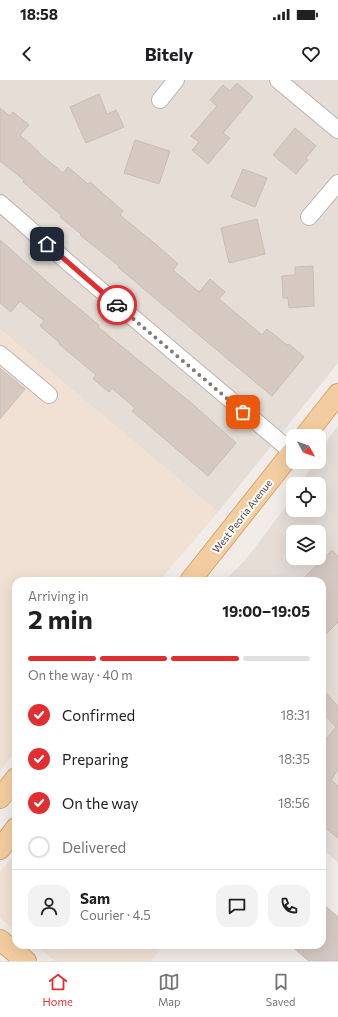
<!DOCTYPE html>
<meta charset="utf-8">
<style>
:root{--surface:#fff;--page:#f2f2f2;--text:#202124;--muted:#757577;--line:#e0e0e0;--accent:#e22e31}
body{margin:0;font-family:Commissioner,sans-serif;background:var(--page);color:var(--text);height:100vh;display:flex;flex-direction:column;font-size:15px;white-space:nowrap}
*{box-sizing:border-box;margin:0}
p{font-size:13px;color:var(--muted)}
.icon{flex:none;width:22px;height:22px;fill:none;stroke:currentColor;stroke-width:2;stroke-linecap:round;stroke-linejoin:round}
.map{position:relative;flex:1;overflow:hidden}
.side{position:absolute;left:12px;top:497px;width:314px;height:372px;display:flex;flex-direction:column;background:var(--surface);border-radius:12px;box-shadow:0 4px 16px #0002}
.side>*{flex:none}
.needle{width:26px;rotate:130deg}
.fabs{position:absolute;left:286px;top:349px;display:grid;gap:8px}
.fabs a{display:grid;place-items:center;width:40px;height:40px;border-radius:8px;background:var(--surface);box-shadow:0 4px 16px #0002;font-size:20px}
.pin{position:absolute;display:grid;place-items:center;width:34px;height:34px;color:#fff;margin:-17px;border-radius:8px;box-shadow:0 2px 6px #0006}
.courier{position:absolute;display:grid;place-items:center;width:40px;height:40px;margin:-20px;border:3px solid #e22e31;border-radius:50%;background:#fff;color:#222;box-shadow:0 1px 5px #0007}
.summary em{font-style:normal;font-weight:700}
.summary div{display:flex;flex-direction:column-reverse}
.summary{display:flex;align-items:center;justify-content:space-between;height:68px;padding:0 16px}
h1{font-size:26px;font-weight:700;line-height:30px}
.bar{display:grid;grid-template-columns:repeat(4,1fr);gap:6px 4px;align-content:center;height:48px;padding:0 16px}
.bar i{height:5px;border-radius:3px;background:var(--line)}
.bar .on{background:var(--accent)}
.bar p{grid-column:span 4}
.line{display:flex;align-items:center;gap:10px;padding:0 16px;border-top:1px solid var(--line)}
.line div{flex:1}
.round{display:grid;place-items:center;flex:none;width:42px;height:42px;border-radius:12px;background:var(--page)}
ol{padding:0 16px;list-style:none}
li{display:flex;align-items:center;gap:12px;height:44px}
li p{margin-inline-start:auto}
li .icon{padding:4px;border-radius:50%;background:var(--accent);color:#fff;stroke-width:4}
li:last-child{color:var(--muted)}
li i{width:22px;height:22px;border:2px solid var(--line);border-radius:50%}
.status{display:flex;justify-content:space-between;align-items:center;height:28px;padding:0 20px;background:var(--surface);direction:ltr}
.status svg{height:11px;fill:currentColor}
header{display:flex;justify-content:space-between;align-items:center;height:52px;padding:0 16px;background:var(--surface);font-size:18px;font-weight:700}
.menu{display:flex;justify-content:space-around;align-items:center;height:56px;border-top:1px solid var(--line);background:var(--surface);font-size:11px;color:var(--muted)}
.menu a{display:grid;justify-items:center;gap:2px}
.menu .on{color:var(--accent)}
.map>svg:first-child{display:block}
</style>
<div class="status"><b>18:58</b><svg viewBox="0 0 49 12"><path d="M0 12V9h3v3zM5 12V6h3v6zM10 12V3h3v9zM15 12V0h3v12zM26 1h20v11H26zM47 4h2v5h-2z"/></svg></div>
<header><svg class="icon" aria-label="back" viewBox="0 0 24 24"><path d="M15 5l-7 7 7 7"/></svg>Bitely<svg class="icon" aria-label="heart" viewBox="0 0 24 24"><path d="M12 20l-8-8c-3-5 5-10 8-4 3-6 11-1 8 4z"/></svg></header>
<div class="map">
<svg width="338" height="881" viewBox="0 0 338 881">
<rect width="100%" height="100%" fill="#f1ece7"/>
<path fill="#e5ddd6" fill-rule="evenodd" d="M 0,0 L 338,0 L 338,283 L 218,432 L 0,249 Z
M 338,346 L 338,782 L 322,769 L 322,501 L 224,501 L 247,478 L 293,417 L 293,430 L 319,430 L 319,404 L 301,404 L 314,382 L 319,382 L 319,374 L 330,356 ZM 293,452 L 319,452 L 319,478 L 293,478 Z"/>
<path fill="#f1e0d4" d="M 0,249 L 218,432 L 159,501 L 16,501 L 16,671 L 0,691 Z
M 16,773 L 16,850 L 0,838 L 0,792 Z
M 35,865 L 164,865 L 151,881 L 55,881 Z"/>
<path fill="#d5c9c1" stroke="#ccbdb2" d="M 237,3 L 253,17 L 223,53 L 230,58 L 208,84 L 192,70 L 199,62 L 191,56 L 217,26 L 210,20 L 223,5 L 230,11 Z
M 99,14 L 107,34 L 116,30 L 124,47 L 86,63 L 70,27 Z
M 0,28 L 10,36 L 13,32 L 29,45 L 20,55 L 39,72 L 39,73 L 63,93 L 68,87 L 88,104 L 90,102 L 123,131 L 120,135 L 159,167 L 178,184 L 173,190 L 199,212 L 210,199 L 225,212 L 219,219 L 262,255 L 267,249 L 287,265 L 289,264 L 304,277 L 272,316 L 151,215 L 118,187 L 119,186 L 80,155 L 81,154 L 60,137 L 61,135 L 23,102 L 24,100 L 0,81 Z
M 295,48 L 316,66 L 306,78 L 308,80 L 296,94 L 273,75 Z
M 135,60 L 170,71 L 159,104 L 124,93 Z
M 243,89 L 267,98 L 255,127 L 231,117 Z
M 257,139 L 265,174 L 229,183 L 221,148 Z
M 0,160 L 59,212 L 99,245 L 98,247 L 196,327 L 236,363 L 208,396 L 132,331 L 135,328 L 112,308 L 109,312 L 93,299 L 96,295 L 59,264 L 60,263 L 40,246 L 44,241 L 20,221 L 11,232 L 0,223 Z
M 313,186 L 314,226 L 289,228 L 288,218 L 283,218 L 282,196 L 295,195 L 295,187 Z
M 0,288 L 25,309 L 0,339 Z
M 332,470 L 338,476 L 338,542 L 322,558 L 322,501 L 301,501 Z
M 322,609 L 338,626 L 338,690 L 331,700 L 338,706 L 338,758 L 322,745 L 322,664 L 336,647 L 322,632 Z
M 322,823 L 338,837 L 338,881 L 309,881 L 290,865 L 322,865 Z"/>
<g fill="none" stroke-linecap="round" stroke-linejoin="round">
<defs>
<path id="minor" d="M 278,0 L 338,50
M 160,20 L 176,0
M 0,123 L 71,185 L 292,372
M 309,137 L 338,103
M 0,274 L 49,315"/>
<path id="major" d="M 305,356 L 338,314
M 190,501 L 293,371
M 0,718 L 16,698
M 0,769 L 16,748
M 0,860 L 26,881"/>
</defs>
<use href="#minor" stroke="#bcb3ab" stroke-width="18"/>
<use href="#major" stroke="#d6a670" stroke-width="22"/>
<use href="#minor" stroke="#fff" stroke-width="16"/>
<use href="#major" stroke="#f3cd9f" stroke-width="20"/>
</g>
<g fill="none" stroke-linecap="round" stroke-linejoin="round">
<path stroke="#817a75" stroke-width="4" stroke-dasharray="0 7.2" d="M 117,225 L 243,332"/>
<path stroke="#e22e31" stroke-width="5" d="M 47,164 L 117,225"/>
</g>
<g text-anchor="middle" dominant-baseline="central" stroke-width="4" stroke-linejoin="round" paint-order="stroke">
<g font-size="10" fill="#443c37" stroke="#fff">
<text transform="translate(242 436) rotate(-52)">West Peoria Avenue</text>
</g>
</g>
</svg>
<div class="fabs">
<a><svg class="needle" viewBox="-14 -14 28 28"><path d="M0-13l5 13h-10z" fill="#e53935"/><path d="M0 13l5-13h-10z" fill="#757577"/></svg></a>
<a><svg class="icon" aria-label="locate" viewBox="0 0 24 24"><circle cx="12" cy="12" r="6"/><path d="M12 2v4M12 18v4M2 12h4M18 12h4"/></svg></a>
<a><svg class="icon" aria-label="layers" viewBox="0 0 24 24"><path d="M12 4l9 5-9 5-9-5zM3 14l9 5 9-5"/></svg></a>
</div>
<div class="pin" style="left:243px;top:332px;background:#ea580c"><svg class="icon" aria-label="bag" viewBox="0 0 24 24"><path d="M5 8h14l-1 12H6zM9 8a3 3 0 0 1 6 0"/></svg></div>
<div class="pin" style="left:47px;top:164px;background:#1f2937"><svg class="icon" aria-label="home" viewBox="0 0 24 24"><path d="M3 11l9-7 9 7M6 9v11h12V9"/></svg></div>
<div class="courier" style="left:117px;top:225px"><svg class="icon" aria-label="car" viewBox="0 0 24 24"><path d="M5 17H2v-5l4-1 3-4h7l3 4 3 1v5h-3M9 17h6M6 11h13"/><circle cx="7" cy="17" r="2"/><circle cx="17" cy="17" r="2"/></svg></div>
<section class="side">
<div class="summary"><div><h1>2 min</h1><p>Arriving in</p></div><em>19:00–19:05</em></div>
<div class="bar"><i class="on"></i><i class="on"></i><i class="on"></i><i></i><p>On the way · 40 m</p></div>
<ol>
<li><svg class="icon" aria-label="check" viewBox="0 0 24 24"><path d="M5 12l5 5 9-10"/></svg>Confirmed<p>18:31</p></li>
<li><svg class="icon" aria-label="check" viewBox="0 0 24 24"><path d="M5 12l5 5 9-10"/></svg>Preparing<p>18:35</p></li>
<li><svg class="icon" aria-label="check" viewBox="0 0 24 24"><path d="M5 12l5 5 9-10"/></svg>On the way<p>18:56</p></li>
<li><i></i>Delivered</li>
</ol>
<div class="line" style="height:72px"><a class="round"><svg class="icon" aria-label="person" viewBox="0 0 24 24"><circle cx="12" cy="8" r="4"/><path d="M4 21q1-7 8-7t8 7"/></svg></a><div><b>Sam</b><p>Courier · 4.5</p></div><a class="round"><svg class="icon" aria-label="chat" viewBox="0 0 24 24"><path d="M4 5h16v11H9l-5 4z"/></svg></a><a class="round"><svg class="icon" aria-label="phone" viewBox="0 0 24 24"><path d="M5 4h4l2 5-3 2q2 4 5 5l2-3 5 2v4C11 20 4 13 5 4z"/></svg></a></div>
</section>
</div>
<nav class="menu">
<a class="on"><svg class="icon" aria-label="home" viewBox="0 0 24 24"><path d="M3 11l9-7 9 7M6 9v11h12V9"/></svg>Home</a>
<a><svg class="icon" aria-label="map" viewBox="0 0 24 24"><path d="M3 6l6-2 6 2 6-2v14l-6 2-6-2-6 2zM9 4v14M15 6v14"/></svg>Map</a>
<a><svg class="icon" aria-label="saved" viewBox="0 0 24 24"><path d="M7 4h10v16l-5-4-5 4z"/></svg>Saved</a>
</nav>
